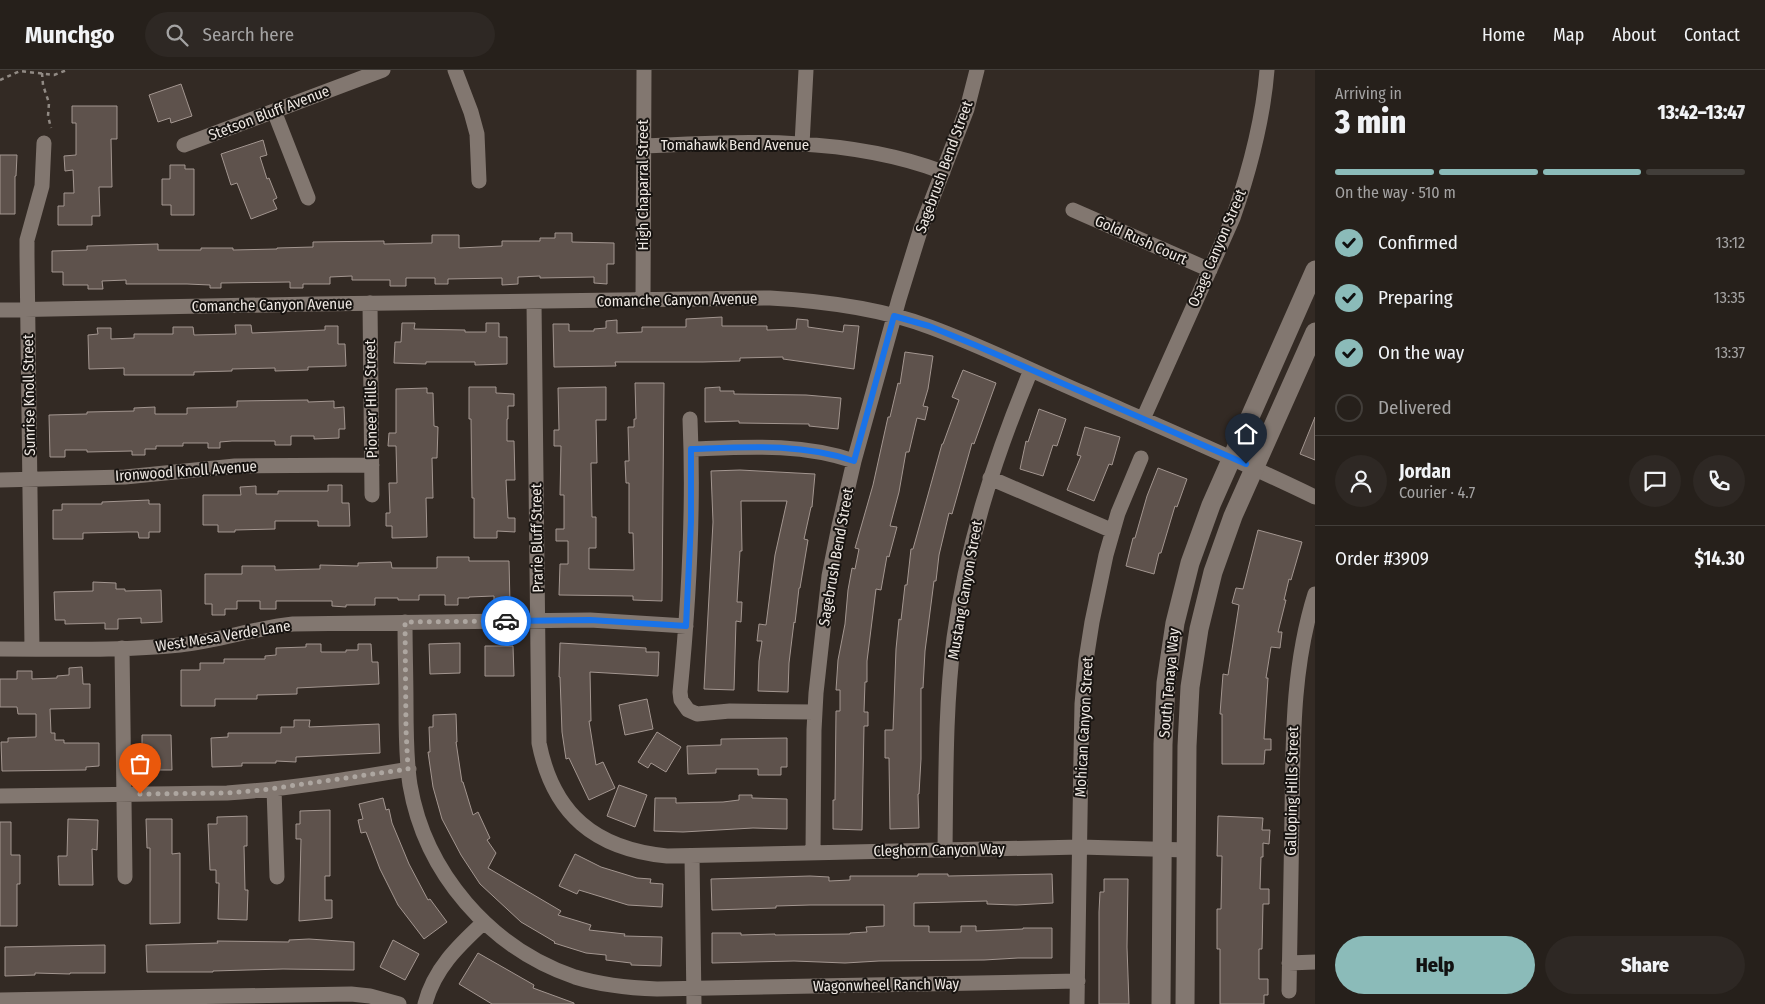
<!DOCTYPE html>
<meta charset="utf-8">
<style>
:root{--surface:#26201b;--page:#2e2824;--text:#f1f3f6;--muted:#a4a3a3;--line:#423e3a;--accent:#8bbbb9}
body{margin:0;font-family:"Fira Sans Condensed",sans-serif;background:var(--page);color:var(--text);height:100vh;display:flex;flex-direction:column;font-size:19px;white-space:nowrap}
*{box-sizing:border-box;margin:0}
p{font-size:16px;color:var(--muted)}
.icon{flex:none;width:28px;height:28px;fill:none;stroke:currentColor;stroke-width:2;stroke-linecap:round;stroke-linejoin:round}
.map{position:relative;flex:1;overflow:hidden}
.drawer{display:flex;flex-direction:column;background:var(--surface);width:450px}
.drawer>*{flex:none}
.pin{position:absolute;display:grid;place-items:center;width:42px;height:42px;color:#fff;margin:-51px -21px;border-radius:50% 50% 50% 0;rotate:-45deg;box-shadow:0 0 5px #0007}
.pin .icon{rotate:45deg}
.courier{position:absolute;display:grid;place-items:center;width:50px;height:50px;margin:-25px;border:4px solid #1a73e8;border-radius:50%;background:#fff;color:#222;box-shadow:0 1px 6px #0007}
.summary em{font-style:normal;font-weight:800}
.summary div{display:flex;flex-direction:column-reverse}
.summary{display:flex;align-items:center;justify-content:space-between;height:85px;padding:0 20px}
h1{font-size:32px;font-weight:800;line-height:38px}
.bar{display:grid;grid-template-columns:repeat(4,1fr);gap:8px 5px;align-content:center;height:60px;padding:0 20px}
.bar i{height:6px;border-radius:4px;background:var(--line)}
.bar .active{background:var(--accent)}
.bar p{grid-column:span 4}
.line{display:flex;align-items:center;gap:12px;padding:0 20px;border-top:1px solid var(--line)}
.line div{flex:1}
.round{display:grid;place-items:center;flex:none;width:52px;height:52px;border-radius:26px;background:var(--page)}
ol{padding:0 20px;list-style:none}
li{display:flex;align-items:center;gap:15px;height:55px}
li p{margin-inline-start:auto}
li .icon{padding:5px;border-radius:50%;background:var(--accent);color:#111;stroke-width:4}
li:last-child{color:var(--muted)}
li i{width:28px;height:28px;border:2px solid var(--line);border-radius:50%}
.button{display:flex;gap:10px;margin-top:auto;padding:10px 20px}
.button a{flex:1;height:58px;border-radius:30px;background:var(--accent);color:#111;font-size:20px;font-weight:800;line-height:58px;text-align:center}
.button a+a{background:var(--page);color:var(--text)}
header{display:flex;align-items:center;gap:30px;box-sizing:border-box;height:70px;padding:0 25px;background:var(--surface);border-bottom:1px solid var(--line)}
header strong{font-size:24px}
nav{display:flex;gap:28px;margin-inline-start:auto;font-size:18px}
.search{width:350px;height:45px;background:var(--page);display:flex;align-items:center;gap:12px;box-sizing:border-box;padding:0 18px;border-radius:28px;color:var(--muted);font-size:19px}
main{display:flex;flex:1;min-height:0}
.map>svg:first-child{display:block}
</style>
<header>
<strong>Munchgo</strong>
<div class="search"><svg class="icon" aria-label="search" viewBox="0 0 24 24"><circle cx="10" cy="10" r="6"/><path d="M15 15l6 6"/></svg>Search here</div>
<nav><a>Home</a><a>Map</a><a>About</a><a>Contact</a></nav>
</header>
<main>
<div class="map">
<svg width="1315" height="934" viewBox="0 0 1315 934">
<rect width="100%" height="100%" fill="#332a24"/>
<path fill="#5e524c" stroke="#a39690" d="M 181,14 L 192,46 L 171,53 L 170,48 L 158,52 L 149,25 Z
M 72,36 L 117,36 L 117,69 L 111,69 L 112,117 L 99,117 L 100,146 L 92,146 L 92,155 L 58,155 L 58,136 L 64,136 L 64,123 L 74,123 L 73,100 L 65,101 L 64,86 L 76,85 L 76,53 L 72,53 Z
M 263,70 L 267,85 L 260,87 L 267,109 L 269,108 L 277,128 L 273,130 L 277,139 L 251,149 L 237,113 L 231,115 L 221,84 Z
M 0,85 L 17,85 L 16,106 L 15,106 L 15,144 L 0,144 Z
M 170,95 L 185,95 L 185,99 L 194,99 L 194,145 L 171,145 L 171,135 L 162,135 L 162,109 L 170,109 Z
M 555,163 L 572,163 L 572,172 L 614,173 L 614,194 L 607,194 L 607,214 L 594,213 L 594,207 L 540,208 L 540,206 L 518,207 L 518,214 L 502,215 L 502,208 L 448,209 L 448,214 L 435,214 L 435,208 L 406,208 L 406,216 L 390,216 L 390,210 L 352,210 L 352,206 L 330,207 L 330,214 L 303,214 L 303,218 L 290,218 L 290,212 L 221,213 L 221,218 L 210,218 L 210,215 L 187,214 L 126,214 L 126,210 L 102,211 L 103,219 L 88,219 L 88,215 L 63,215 L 63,202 L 52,202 L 52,181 L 87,180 L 87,176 L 158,174 L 158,180 L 201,180 L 201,178 L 233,178 L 233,180 L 277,179 L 277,178 L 313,177 L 313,172 L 384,171 L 384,174 L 432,173 L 432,165 L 459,165 L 459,178 L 502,176 L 502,171 L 540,171 L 540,168 L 555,168 Z
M 722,247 L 722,256 L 767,256 L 767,260 L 796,259 L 797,249 L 808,250 L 808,257 L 843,262 L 844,255 L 859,256 L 854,299 L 783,289 L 783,287 L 740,288 L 740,291 L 703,292 L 615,292 L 616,296 L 554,297 L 553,254 L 569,254 L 569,261 L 594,261 L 594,259 L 606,258 L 606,251 L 617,250 L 617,263 L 642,262 L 642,257 L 686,257 L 686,249 Z
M 402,253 L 415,253 L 414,259 L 465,260 L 465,262 L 486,262 L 486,253 L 499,253 L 499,267 L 507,267 L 507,294 L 475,295 L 475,292 L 426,292 L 426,294 L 394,293 L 395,272 L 401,272 Z
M 235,255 L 251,255 L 252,263 L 325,260 L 325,256 L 338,256 L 338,274 L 345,274 L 346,296 L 308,297 L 308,300 L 275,301 L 275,298 L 232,299 L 232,301 L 194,302 L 194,305 L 124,305 L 124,298 L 89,299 L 88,265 L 98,264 L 97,258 L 111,258 L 111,269 L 134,268 L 134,264 L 173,264 L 173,257 L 193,257 L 194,265 L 236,264 Z
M 905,282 L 933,286 L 928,319 L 923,336 L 928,337 L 925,350 L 917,348 L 909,382 L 906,382 L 899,422 L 890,456 L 897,457 L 889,487 L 887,486 L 881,520 L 876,519 L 867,591 L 867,612 L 865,612 L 864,642 L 868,642 L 868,656 L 864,656 L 862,760 L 833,759 L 833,730 L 835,730 L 836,641 L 840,641 L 840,620 L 836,620 L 838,590 L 845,554 L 848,520 L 852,498 L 855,499 L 859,479 L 855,478 L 873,415 L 888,347 L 890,347 L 898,313 L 900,314 Z
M 963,300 L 996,313 L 974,374 L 972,373 L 952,444 L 949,443 L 939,485 L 936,511 L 934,511 L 925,581 L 923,618 L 921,618 L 921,689 L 919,724 L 918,724 L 919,758 L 890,759 L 889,688 L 885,688 L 885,660 L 893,660 L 896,579 L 899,549 L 901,550 L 905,515 L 907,515 L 911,479 L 913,479 L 942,374 L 943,374 L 959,330 L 952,327 Z
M 635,313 L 664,313 L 662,531 L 633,530 L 633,526 L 559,525 L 560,494 L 568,494 L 568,471 L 556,471 L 556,459 L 564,459 L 564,425 L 560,425 L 561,376 L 554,376 L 554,360 L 559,360 L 558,318 L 606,317 L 606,350 L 596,350 L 597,393 L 591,393 L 592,447 L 596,447 L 596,478 L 589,478 L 589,499 L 634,500 L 633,463 L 629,463 L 629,413 L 626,413 L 625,391 L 629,391 L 628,357 L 634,357 L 634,349 L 636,349 Z
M 469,317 L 496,317 L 496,323 L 514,324 L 514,336 L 508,336 L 508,349 L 507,349 L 507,371 L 514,371 L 515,410 L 506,410 L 508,448 L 515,448 L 515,462 L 497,461 L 497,468 L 474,468 L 474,428 L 472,428 L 471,349 L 469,349 Z
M 720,317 L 720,321 L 734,321 L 734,324 L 806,325 L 841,328 L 838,359 L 809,356 L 809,354 L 739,353 L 739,351 L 705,352 L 705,318 Z
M 427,318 L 427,323 L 433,323 L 434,356 L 438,357 L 437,388 L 432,388 L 433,428 L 426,428 L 427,467 L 392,468 L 392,456 L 386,456 L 386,443 L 390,443 L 389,413 L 397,413 L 396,376 L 388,376 L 389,363 L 396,363 L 396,319 Z
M 308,330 L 308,332 L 334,331 L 334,338 L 344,337 L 345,359 L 339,359 L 339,368 L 314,369 L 314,366 L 291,366 L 291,375 L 275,375 L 275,371 L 232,371 L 220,372 L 220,378 L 208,378 L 208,373 L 183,373 L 183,376 L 156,376 L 156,379 L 145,379 L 145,385 L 132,385 L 132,381 L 87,382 L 87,380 L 65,380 L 65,387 L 50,387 L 49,345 L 87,344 L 87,342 L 134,341 L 134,338 L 155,337 L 155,344 L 187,344 L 187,338 L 237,337 L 237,331 Z
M 1039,339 L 1066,349 L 1057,376 L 1053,375 L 1043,406 L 1020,399 L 1026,371 L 1028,372 Z
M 1315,347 L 1315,390 L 1300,384 Z
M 1085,357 L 1120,367 L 1112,395 L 1109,394 L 1094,431 L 1067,420 L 1081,386 L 1077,385 Z
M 1158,398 L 1187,409 L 1177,437 L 1175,436 L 1161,483 L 1159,483 L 1154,504 L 1126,496 L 1133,468 L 1135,468 L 1147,426 Z
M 740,400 L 815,404 L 812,437 L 811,437 L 804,469 L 808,470 L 800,518 L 799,518 L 795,553 L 794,552 L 789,593 L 788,622 L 758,621 L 759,591 L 762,571 L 757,571 L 759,554 L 766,555 L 775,485 L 787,431 L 741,431 L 742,481 L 740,481 L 737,532 L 742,532 L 741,552 L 736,551 L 734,620 L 704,619 L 713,452 L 711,401 Z
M 328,415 L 342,415 L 342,433 L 349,433 L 350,456 L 318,456 L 318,451 L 275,451 L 275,459 L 235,460 L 235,462 L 218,462 L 218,455 L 203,455 L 203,425 L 241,425 L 240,417 L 256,416 L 256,424 L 278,424 L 278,421 L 328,421 Z
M 149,430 L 149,434 L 160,434 L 160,462 L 149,462 L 149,468 L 139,468 L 138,462 L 128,462 L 83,463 L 83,469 L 53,469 L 53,440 L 62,440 L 62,434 L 102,434 L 102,432 Z
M 1258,460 L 1302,472 L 1291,510 L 1289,509 L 1284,530 L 1286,530 L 1278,562 L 1282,562 L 1280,578 L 1271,577 L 1266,608 L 1268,608 L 1264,669 L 1271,669 L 1271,680 L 1265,680 L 1264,694 L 1222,694 L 1222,644 L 1220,644 L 1223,604 L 1228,605 L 1239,535 L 1232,533 L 1236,518 L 1243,519 Z
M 437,487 L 469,487 L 469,491 L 509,491 L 510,534 L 494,534 L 494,526 L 469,527 L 469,528 L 458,528 L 458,535 L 445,535 L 445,525 L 419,525 L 419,530 L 398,530 L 398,528 L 375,528 L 375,535 L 346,535 L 346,537 L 332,536 L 332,531 L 276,531 L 276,539 L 260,539 L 260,531 L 237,531 L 237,539 L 225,539 L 225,545 L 212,545 L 212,534 L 205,534 L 205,504 L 242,504 L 242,496 L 275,496 L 275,500 L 320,499 L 320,495 L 358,496 L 358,493 L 391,492 L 392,498 L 437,498 Z
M 93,512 L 116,513 L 116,519 L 125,519 L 125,521 L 161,520 L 162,552 L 141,553 L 141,548 L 118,549 L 118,559 L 105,559 L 105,553 L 65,554 L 65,550 L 55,550 L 54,522 L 93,521 Z
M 460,573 L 460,603 L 430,604 L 429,574 Z
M 560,573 L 646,578 L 646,582 L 659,582 L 658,606 L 590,602 L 591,651 L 589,651 L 596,695 L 603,692 L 615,718 L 589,730 L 569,688 L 566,689 L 562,662 L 560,607 L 559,607 Z
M 306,574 L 321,574 L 321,582 L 346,582 L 346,580 L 358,580 L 358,574 L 371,574 L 372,592 L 378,592 L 379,614 L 297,618 L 297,624 L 257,625 L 257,629 L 215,629 L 215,636 L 181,636 L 181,600 L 200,600 L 200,593 L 224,593 L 224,589 L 265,589 L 265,586 L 276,585 L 276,578 L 306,577 Z
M 485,576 L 513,576 L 514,606 L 485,606 Z
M 82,597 L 83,614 L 90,614 L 90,638 L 50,639 L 51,663 L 55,663 L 55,670 L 64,670 L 64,673 L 99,673 L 99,696 L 86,697 L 86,700 L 2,701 L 1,672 L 8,672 L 8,668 L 36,667 L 36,644 L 18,644 L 17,637 L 0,637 L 0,609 L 17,609 L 17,601 L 32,601 L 32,609 L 57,608 L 57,606 L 69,605 L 69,598 Z
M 647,629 L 653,659 L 625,665 L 619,635 Z
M 456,644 L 457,672 L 456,672 L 462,712 L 463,712 L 473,745 L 478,742 L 490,768 L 487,770 L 496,783 L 488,798 L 561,841 L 558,845 L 591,855 L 589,860 L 625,864 L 624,866 L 662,867 L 661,896 L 631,895 L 631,893 L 606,890 L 606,885 L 586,883 L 554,873 L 555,872 L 521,852 L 480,814 L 461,785 L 442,749 L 433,717 L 428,682 L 430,682 L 429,657 L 433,657 L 433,645 Z
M 294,650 L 310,650 L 309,657 L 379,654 L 380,683 L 296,687 L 296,692 L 276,691 L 276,693 L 242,693 L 242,696 L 212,697 L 211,668 L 228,667 L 228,663 L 281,663 L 281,657 L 294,657 Z
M 657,662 L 681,677 L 666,702 L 651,693 L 648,698 L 638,692 Z
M 142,665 L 171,665 L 172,700 L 142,700 Z
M 787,668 L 787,697 L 781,697 L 781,705 L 758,705 L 758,699 L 716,699 L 716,703 L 688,704 L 687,676 L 721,675 L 721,669 Z
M 619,715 L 647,725 L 635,757 L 607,746 Z
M 739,725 L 752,725 L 752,728 L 787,729 L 787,759 L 753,758 L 683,762 L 654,761 L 655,728 L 676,728 L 676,733 L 723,732 L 739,730 Z
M 383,728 L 386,740 L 389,739 L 392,753 L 409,794 L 428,830 L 430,829 L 447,852 L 424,869 L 398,835 L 380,799 L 366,762 L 361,763 L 358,750 L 363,749 L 359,734 Z
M 330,740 L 330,806 L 325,806 L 325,830 L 332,830 L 332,848 L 299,851 L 301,769 L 296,769 L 296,754 L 300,754 L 300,741 Z
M 247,746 L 247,776 L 244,776 L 245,820 L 248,820 L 247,850 L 218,849 L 219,813 L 216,813 L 216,800 L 210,800 L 208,754 L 217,754 L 217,747 Z
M 1218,746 L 1263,748 L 1262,760 L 1270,760 L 1269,774 L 1263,773 L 1263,787 L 1261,787 L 1260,819 L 1269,819 L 1269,834 L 1263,834 L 1262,879 L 1259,879 L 1259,909 L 1268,909 L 1268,925 L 1264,925 L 1264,934 L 1220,934 L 1220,879 L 1217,879 L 1217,839 L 1221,839 L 1222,786 L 1217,786 Z
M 68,749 L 98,750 L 97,780 L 92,779 L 93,815 L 59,815 L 58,786 L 67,786 Z
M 146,749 L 172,749 L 172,784 L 180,783 L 180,853 L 150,854 L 150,778 L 147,778 Z
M 0,752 L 11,752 L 11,785 L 20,785 L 20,814 L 17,814 L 17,856 L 0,856 Z
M 575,784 L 601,797 L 637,808 L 651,809 L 650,813 L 663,814 L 662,837 L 628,835 L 579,820 L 577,824 L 559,816 Z
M 918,804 L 948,804 L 948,806 L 1052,804 L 1053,833 L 1016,835 L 987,834 L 987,831 L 914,833 L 914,856 L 929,856 L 929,862 L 961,862 L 961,856 L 976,856 L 976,861 L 1023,859 L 1023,858 L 1052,858 L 1052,888 L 1018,888 L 984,890 L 879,891 L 845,893 L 794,891 L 712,893 L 712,863 L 741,863 L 741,865 L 775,864 L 775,865 L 850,864 L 850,863 L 867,862 L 866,857 L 884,856 L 884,835 L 810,835 L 776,836 L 776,838 L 712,840 L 711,809 L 810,806 L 829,807 L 829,811 L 850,810 L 850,806 L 918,806 Z
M 1104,809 L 1128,809 L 1127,877 L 1129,934 L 1099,934 L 1099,842 L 1100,822 L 1104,822 Z
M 309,869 L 354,872 L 354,900 L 283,899 L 213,901 L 213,902 L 147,902 L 146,875 L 218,873 L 217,871 L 289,872 L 289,870 Z
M 393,870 L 419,884 L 405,910 L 380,897 Z
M 105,875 L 105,903 L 70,903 L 70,904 L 35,903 L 35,905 L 5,906 L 5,877 Z
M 478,883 L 534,915 L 533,918 L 574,933 L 574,934 L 492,934 L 459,914 Z"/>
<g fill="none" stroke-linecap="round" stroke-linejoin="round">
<path stroke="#918a84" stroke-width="2.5" stroke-dasharray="4 4" stroke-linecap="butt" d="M 42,3 L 43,15 L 49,33 L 48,46 L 51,58
M 0,10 L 20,1 L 54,5 L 67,0"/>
<path stroke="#827770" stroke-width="15" d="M 455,0 L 471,42 L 477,64 L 479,111
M 274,41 L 308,128
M 802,74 L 806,0
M 184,75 L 383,0
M 644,76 C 744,71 848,66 943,102
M 1073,140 L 1210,200
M 643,231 L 644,0
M 534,232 L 539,673 C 553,744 595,779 667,786 L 1080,777 L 1186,780
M 370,233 L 372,425
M 0,240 L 314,234 L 770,228 C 824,231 880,238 930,257 C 982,276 1032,301 1083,323 C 1161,357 1239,390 1315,427
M 690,349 C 694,440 689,531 680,622 L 681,630 L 688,640 L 697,644 L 730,641 L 815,642
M 1143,349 L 1233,148 C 1250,99 1263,51 1267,0
M 691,379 C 748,377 800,373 854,391
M 990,408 L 1113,461
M 0,410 L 125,407 L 235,396 L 372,395
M 405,552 C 405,580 406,608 406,635 C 406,662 406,689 410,715 C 425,803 490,878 575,907 C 601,915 629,918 657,919 L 1078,911
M 122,578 L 125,807
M 0,579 C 60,579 120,581 180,575 C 218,571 255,558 293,554 L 590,550 L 686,556
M 32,579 L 27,186 L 27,170 L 42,116 L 44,73
M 274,719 L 277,807
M 0,726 L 227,723 C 288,719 348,709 409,699
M 945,780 C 946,710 945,638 954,568 C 967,473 994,389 1031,300
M 813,783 L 814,660 L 816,623 L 829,506 L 839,456 L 854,391 L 899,229 L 921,158 L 967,39 L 977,0
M 692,786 L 694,934
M 1289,893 L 1315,892
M 1289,921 C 1290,863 1291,805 1292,746 C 1293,671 1292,597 1315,524
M 0,930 L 351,924 L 370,926 L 399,934
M 425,934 C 434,899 458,876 484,852
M 1077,934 L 1081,686 L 1082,634 L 1086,590 L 1092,552 L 1106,485 L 1118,443 L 1141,388"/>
<path stroke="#827770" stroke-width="19" d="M 1161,934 L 1163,674 L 1166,613 L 1175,553 L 1190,493 L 1211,435 L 1315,200
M 1185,934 L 1187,676 L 1190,617 L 1199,559 L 1213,502 L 1233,446 L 1315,262"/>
</g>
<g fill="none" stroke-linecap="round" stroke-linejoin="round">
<path stroke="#ada6a0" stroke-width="5" stroke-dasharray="0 9" d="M 140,724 L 227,723 L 262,720 L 408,699 L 406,660 L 405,552 L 506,551"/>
<path stroke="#1a73e8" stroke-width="6" d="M 506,551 L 590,550 L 686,556 L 691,451 L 691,379 C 748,377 800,373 854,391 L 894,246 L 929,256 L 975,275 L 1246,394"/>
</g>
<g text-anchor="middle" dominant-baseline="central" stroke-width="4" stroke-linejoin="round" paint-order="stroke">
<g font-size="15" fill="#eee8e3" stroke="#181411">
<text transform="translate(269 43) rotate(-21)">Stetson Bluff Avenue</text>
<text x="735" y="75">Tomahawk Bend Avenue</text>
<text transform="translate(944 97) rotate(-70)">Sagebrush Bend Street</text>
<text transform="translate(643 115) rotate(-90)">High Chaparral Street</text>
<text transform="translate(1141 170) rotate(24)">Gold Rush Court</text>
<text transform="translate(1217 178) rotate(-67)">Osage Canyon Street</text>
<text transform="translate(677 230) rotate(-1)">Comanche Canyon Avenue</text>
<text transform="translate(272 235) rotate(-1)">Comanche Canyon Avenue</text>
<text transform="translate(29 325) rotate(-91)">Sunrise Knoll Street</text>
<text transform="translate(371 329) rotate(-91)">Pioneer Hills Street</text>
<text transform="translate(186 401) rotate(-4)">Ironwood Knoll Avenue</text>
<text transform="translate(537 468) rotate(-91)">Prarie Bluff Street</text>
<text transform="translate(836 487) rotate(-80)">Sagebrush Bend Street</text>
<text transform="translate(965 520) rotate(-80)">Mustang Canyon Street</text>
<text transform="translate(223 566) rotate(-9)">West Mesa Verde Lane</text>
<text transform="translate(1169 613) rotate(-85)">South Tenaya Way</text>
<text transform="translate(1084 657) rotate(-87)">Mohican Canyon Street</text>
<text transform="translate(1292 721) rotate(-89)">Galloping Hills Street</text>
<text transform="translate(939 780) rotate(-1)">Cleghorn Canyon Way</text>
<text transform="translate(886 915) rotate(-1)">Wagonwheel Ranch Way</text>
</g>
</g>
</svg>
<div class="pin" style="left:140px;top:724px;background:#ea580c"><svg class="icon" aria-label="bag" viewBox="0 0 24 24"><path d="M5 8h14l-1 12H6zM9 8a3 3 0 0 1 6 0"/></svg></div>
<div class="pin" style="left:1246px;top:394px;background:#1f2937"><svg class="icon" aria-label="home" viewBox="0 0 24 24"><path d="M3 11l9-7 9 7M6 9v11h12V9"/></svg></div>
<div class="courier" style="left:506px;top:551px"><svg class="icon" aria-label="car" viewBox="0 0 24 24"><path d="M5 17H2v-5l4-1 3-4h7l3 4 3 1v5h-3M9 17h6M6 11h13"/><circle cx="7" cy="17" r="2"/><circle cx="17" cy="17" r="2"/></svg></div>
</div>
<section class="drawer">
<div class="summary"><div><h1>3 min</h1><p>Arriving in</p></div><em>13:42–13:47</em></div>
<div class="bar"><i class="active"></i><i class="active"></i><i class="active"></i><i></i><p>On the way · 510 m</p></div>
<ol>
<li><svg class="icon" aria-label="check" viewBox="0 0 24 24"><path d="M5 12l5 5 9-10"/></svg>Confirmed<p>13:12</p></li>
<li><svg class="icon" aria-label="check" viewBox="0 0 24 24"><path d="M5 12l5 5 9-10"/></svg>Preparing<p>13:35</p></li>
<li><svg class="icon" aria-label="check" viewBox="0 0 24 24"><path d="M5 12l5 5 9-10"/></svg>On the way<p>13:37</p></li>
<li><i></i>Delivered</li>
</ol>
<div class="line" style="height:90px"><a class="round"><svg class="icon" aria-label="person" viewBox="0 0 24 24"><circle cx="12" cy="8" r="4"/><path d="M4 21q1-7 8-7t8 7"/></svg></a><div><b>Jordan</b><p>Courier · 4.7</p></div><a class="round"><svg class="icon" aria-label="chat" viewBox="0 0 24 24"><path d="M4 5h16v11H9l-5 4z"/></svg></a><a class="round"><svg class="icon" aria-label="phone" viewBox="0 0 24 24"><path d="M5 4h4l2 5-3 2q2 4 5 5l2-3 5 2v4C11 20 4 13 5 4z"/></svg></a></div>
<div class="line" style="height:65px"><div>Order #3909</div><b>$14.30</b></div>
<div class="button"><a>Help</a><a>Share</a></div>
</section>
</main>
